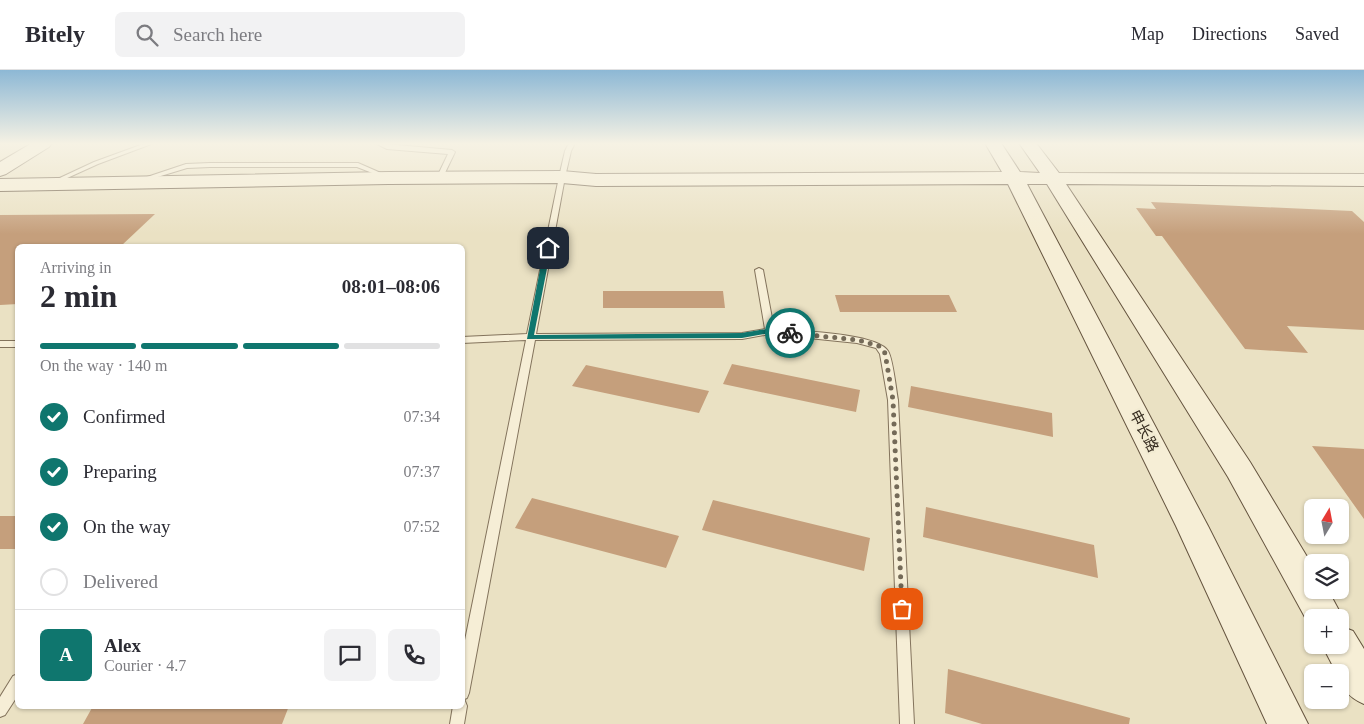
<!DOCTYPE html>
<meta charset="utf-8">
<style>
:root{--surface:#fff;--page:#f2f2f3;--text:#2b2b33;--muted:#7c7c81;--line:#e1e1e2;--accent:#0f766e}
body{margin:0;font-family:"Times New Roman","Noto Sans SC",serif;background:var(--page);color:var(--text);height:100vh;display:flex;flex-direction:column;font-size:19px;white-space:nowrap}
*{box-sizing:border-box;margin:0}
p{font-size:16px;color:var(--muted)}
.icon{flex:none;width:28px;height:28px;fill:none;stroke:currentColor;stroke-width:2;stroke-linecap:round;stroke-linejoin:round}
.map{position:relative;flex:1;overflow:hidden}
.side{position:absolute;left:15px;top:174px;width:450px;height:465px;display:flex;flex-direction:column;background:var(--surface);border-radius:8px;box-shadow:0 1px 4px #0004}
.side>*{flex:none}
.needle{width:32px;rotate:10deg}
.buttons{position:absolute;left:1304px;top:429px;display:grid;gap:10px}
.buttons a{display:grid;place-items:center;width:45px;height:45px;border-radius:8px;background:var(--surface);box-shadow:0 1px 4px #0004;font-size:25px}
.pin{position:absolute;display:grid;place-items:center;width:42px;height:42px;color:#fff;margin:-21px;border-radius:10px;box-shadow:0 2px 8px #0006}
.courier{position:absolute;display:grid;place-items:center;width:50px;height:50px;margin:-25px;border:4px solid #0f766e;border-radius:50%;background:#fff;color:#222;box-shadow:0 1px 6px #0007}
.headline em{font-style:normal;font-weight:800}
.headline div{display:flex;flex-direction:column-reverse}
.headline{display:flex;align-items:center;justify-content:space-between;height:85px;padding:0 25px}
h1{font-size:32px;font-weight:800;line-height:38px}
.bar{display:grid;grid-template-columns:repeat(4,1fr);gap:8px 5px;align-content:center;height:60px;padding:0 25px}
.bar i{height:6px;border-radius:4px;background:var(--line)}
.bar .selected{background:var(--accent)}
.bar p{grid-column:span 4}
.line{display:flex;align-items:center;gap:12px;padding:0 25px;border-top:1px solid var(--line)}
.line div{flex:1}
.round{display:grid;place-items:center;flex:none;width:52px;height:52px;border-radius:8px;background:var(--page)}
ol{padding:0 25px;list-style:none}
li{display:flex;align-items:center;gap:15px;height:55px}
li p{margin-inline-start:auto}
li .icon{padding:5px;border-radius:50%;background:var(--accent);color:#fff;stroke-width:4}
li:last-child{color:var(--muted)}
li i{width:28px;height:28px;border:2px solid var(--line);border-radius:50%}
header{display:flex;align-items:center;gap:30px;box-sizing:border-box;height:70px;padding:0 25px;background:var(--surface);border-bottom:1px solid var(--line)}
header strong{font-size:24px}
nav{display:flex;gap:28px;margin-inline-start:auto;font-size:18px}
.search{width:350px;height:45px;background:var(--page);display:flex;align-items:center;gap:12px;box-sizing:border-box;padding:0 18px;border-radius:8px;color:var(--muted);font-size:19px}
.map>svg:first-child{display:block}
</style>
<header>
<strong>Bitely</strong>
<div class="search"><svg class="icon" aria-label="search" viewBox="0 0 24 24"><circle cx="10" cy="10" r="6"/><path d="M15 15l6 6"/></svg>Search here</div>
<nav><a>Map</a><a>Directions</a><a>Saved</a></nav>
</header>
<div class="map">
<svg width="1364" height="654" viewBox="0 0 1364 654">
<rect width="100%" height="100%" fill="#eae1c3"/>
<path fill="#c59f7c" d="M 1151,132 L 1352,141 L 1364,152 L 1364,260 L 1287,256 L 1308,283 L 1245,279 L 1162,166 L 1156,166 L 1136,138 L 1156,139 Z
M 155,144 L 121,176 L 18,176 L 18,234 L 0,235 L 0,145 Z
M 603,221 L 723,221 L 725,238 L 603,238 Z
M 835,225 L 949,225 L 957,242 L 840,242 Z
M 732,294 L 860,320 L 856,342 L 723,314 Z
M 586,295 L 709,321 L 699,343 L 572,316 Z
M 911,316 L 1052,343 L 1053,367 L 908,337 Z
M 1312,376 L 1364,379 L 1364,449 Z
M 532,428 L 679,466 L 666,498 L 515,458 Z
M 713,430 L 870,468 L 864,501 L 702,460 Z
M 926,437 L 1094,475 L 1098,508 L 923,467 Z
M 0,446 L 18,446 L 18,479 L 0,479 Z
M 948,599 L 1130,648 L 1129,654 L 982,654 L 945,643 Z
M 93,636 L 289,636 L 282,654 L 83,654 Z"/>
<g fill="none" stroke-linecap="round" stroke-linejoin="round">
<defs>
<path id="service" d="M 146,73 L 154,73 L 98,94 L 54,114 L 49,113 L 94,92 Z
M 375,73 L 452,80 L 455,82 L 443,107 L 440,109 L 437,107 L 448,84 L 387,79 Z
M 569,73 L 575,73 L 571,81 L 565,107 L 536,264 L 742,263 L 765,259 L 755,200 L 759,198 L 763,200 L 774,259 C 797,261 877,263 888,281 C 893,289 896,319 898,330 L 914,654 L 900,654 L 888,330 L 880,284 L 876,278 L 857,273 L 770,264 L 742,269 L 535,270 L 469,623 L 467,628 L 462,630 L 462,585 L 526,270 L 462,273 L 462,267 L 527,264 L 559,107 L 565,81 Z
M 210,93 L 358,93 L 390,107 L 385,108 L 357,97 L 210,97 L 187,98 L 141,112 L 138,110 L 186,94 Z
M 0,271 L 18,271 L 18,277 L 0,277 Z
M 18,604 L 18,625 L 5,645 L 0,647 L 0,627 L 13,606 Z
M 462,630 L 465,631 L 467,636 L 464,654 L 450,654 L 453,636 L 462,636 Z"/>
<path id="secondary" d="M 32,73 L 52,73 L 49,77 L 6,104 L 0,106 L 0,92 Z
M 985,73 L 1001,73 L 1020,102 L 1040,103 L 1019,73 L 1036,73 L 1059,103 L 1364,104 L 1364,116 L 1066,114 L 1250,392 L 1312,495 L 1312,520 L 1328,520 L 1343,548 L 1340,555 L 1340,548 L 1312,548 L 1312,560 L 1228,407 L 1047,114 L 1027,114 L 1208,456 L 1308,654 L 1267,654 L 1176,456 L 1008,114 L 596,116 L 562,113 L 388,114 L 0,121 L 0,109 L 388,102 L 562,101 L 596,104 L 1002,102 Z
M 1340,556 L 1353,561 L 1364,579 L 1364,634 C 1350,628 1340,619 1340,602 L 1336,602 L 1322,575 L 1340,575 Z"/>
</defs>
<use href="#service" stroke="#83735c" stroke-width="2"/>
<use href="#secondary" stroke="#65543f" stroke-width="2"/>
<use href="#service" fill="#f6eed6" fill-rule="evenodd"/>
<use href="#secondary" fill="#f6eed6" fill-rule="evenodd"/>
</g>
<linearGradient id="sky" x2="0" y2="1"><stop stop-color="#8db8d5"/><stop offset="0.45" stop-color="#f6f2e4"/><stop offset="1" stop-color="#f6f2e4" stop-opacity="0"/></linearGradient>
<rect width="1364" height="164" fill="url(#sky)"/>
<path fill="#0f766e" d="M 548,176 L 551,178 L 534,265 L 742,263 C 757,261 780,254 794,263 L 790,265 L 770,263 L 742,268 L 527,269 L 544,178 Z"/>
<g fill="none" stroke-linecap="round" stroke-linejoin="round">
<path stroke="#746a58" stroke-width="5" stroke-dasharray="0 9" d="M 790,263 L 858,270 L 879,276 L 885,283 L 893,330 L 902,539"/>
</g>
<g text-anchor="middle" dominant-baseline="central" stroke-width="4.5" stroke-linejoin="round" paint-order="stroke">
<g font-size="15" fill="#342a1e" stroke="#f2ebd2">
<text transform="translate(1144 361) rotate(63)">申长路</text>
</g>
</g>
</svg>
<div class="buttons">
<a><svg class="needle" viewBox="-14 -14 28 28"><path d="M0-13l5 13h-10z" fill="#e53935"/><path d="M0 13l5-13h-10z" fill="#7c7c81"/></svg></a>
<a><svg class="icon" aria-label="layers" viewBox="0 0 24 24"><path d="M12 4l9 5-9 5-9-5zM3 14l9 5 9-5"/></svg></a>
<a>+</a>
<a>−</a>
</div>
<div class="pin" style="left:902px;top:539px;background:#ea580c"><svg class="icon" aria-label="bag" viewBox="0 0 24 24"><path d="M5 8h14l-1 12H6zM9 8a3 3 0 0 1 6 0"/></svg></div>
<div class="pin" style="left:548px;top:178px;background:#1f2937"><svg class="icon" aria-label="home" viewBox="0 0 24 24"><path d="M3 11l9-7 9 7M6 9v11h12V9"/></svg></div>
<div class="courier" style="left:790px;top:263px"><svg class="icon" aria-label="bike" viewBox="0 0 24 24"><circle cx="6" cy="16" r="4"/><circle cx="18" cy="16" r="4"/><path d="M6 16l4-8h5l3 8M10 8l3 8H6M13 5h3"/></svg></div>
<section class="side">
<div class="headline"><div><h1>2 min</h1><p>Arriving in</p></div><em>08:01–08:06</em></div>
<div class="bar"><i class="selected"></i><i class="selected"></i><i class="selected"></i><i></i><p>On the way · 140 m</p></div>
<ol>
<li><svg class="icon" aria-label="check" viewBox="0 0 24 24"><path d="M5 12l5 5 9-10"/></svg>Confirmed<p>07:34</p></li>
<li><svg class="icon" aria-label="check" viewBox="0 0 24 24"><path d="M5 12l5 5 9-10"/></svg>Preparing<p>07:37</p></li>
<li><svg class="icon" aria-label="check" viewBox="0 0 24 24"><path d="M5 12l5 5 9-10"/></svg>On the way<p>07:52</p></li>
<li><i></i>Delivered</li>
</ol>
<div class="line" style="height:90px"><b class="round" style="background:var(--accent);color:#fff">A</b><div><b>Alex</b><p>Courier · 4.7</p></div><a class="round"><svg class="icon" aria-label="chat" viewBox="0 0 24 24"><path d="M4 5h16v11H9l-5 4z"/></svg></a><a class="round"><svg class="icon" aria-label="phone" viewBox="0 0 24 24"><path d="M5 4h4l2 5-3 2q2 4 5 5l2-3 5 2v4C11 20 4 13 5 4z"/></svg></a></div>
</section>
</div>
